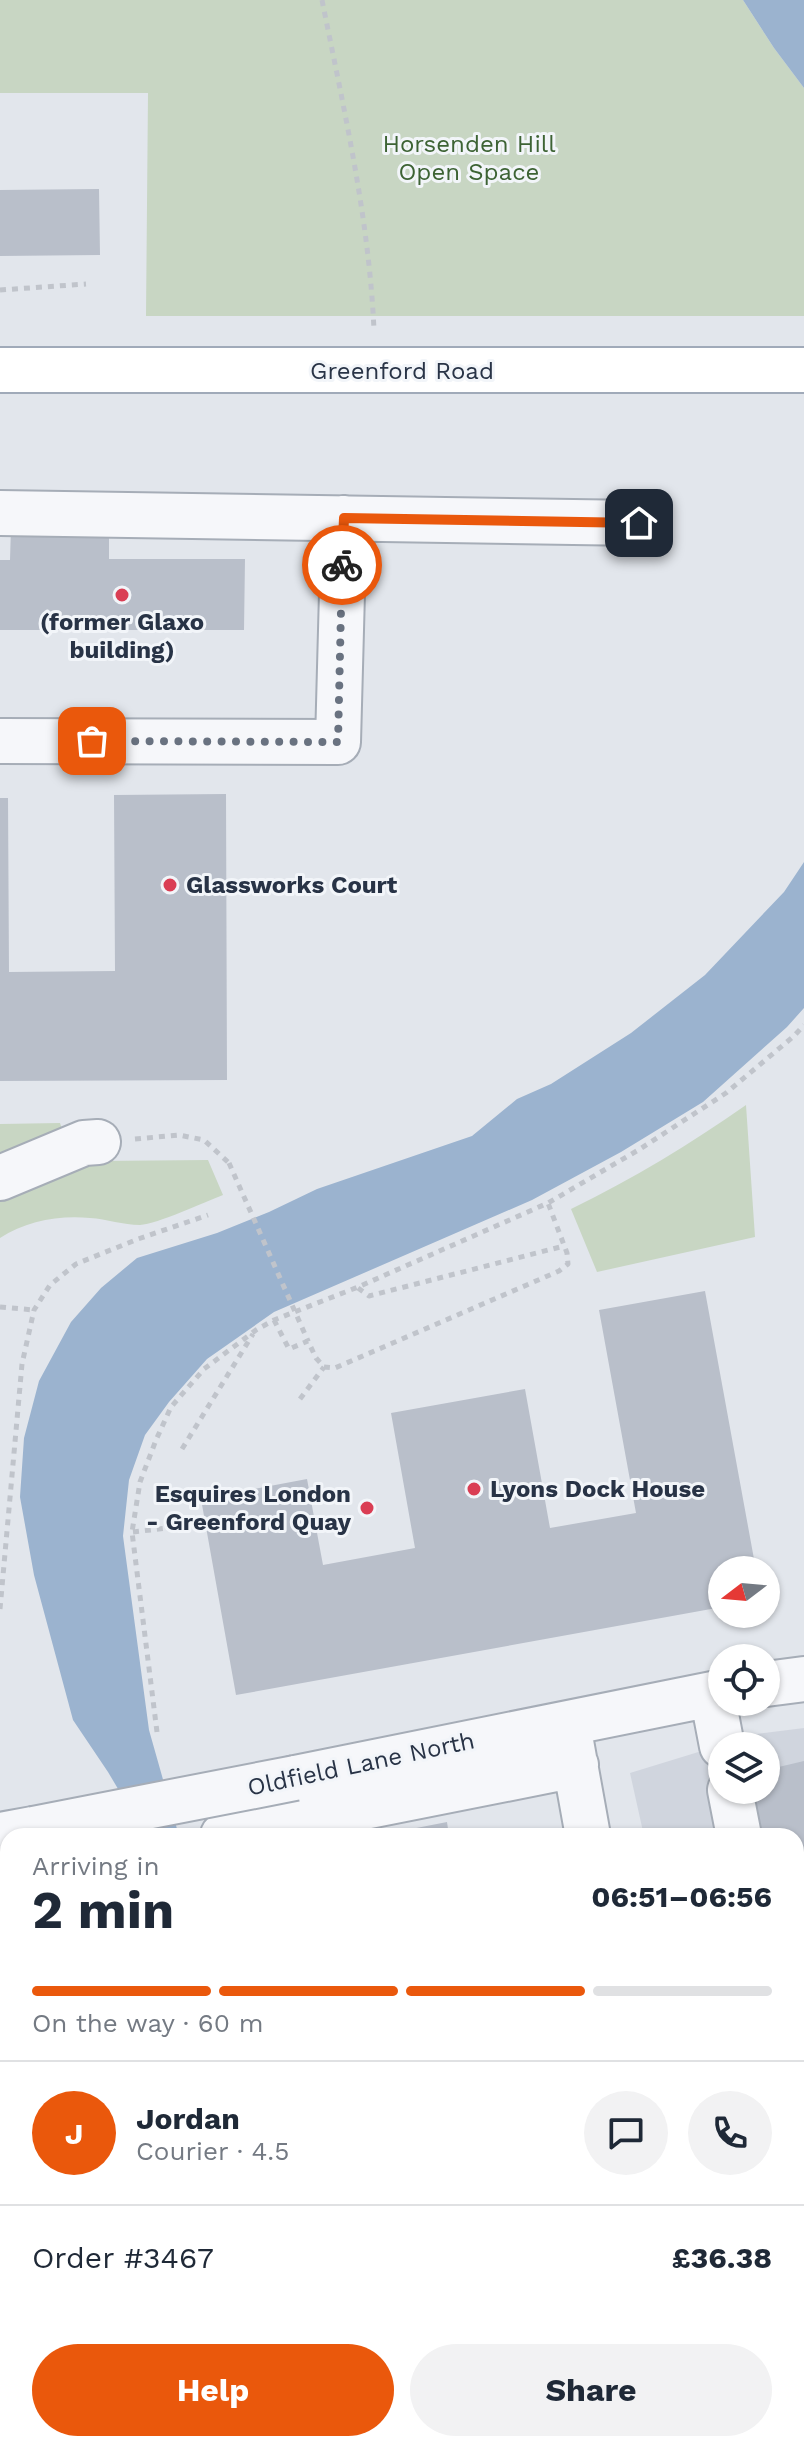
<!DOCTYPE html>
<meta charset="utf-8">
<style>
:root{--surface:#fff;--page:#f2f2f3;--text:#1f2937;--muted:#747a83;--line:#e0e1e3;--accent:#ea580c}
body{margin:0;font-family:"Work Sans",sans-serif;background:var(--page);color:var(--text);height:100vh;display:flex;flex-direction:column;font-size:30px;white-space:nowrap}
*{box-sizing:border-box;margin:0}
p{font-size:26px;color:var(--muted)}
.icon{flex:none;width:44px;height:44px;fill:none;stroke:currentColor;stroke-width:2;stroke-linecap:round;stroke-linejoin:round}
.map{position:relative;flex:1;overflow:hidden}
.drawer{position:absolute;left:0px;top:1828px;width:804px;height:624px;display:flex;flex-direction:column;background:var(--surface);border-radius:24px 24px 0 0;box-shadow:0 2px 6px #0004}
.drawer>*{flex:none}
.needle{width:52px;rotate:254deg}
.buttons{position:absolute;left:708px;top:1556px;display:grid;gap:16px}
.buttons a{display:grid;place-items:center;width:72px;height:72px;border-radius:50%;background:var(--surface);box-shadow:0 2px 6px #0004;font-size:40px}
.pin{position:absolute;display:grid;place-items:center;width:68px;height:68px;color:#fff;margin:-34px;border-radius:16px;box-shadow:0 4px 12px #0006}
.courier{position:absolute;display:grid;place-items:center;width:80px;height:80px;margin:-40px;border:6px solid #ea580c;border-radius:50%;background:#fff;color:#222;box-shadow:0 2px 10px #0007}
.overview em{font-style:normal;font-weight:700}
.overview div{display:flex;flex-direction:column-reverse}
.overview{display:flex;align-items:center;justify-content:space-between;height:136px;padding:0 32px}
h1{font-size:52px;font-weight:700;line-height:60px}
.bar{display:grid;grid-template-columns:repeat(4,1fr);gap:12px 8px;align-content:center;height:96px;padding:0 32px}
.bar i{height:10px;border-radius:6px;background:var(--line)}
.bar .active{background:var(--accent)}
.bar p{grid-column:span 4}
.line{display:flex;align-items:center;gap:20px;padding:0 32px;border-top:2px solid var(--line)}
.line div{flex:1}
.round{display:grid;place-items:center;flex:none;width:84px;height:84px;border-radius:42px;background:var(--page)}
.primary-button{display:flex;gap:16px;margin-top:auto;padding:16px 32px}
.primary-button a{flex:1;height:92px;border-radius:48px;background:var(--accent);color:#fff;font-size:32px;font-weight:700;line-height:92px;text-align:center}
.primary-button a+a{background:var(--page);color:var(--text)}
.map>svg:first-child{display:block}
</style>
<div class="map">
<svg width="804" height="2452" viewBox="0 0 804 2452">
<rect width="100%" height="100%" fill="#e2e6ec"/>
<path fill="#d0d5de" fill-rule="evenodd" d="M 804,1728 L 804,2248 L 796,2245 L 796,1836 L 644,1836 L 630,1773 L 757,1734 ZM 722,1746 L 766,1746 L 766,1790 L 722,1790 Z
M 0,1957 L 8,1965 L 8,2444 L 796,2444 L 796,2366 L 804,2370 L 804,2452 L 0,2452 Z"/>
<path fill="#c8d6c3" d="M 0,0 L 743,0 L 774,48 L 804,88 L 804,316 L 146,316 L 148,93 L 0,93 Z
M 746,1105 L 755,1237 L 597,1272 L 571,1209 C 633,1179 690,1144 746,1105 Z
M 60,1123 L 65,1138 L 0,1164 L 0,1124 Z
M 208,1160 L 223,1195 C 205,1202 157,1224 140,1225 C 123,1225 107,1219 90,1218 C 59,1215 26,1221 0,1238 L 0,1199 L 97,1161 Z"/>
<path fill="#9bb3cf" d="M 743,0 L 804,0 L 804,88 L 774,48 Z
M 804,862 L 804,1008 L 787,1027 L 703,1102 L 621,1152 L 532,1200 L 274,1312 L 207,1359 L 169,1402 L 145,1435 L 129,1480 L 123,1536 L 149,1730 L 179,1836 L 146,1836 L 108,1772 L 73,1720 L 34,1575 L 20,1497 L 24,1438 L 39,1381 L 71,1322 L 101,1288 L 137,1258 L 217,1233 L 269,1212 L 317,1189 L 472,1136 L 517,1099 L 551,1084 L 631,1033 L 705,975 L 784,892 Z
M 796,2267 L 804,2270 L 804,2370 L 796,2366 Z"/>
<path fill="#b9bfca" d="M 99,189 L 100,255 L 0,256 L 0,190 Z
M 11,527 L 109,527 L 109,559 L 245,559 L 244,630 L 0,630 L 0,560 L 10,560 Z
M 226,794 L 227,1080 L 0,1081 L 0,798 L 8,798 L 9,972 L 115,971 L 114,795 Z
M 705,1291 L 756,1570 L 722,1570 L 722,1607 L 236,1695 L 201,1499 L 307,1479 L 323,1565 L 415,1548 L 391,1413 L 525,1389 L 550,1528 L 636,1513 L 599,1310 Z
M 804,1761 L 804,1873 L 796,1875 L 796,1836 L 761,1836 L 750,1790 L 766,1790 L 766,1770 Z
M 447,1822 L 449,1836 L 397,1836 L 396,1832 Z
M 804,2043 L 804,2246 L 803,2247 L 796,2215 L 796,2044 Z
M 796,2424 L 804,2428 L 804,2452 L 633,2452 L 637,2444 L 796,2444 Z"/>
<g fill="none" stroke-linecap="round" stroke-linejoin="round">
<defs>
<path id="minor" d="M 0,513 L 639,523
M 0,741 L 338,742 L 344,518
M 0,1178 L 84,1143 L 98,1142
M 766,1684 L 804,1679
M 712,1694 L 722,1746
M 570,1736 L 588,1836
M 295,1778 L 722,1692
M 730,1790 L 739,1836
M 0,1835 L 33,1829
M 223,1835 L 576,1765
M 0,1994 L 8,2007
M 796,2005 L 804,2003
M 406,2444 L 411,2452"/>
<path id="major" d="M 0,370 L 804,370"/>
</defs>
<use href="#minor" stroke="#a6adb7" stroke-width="48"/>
<use href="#major" stroke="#a0aab9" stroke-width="48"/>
<path stroke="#c0c4cb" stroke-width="5" stroke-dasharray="6 6" stroke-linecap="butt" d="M 322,0 C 344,110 369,218 374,330
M 0,290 L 86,284
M 135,1139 L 179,1135 L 204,1140 L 229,1163
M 358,1288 L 369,1296 L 564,1246
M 0,1307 L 34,1310
M 274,1320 L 289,1349 L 308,1341 L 316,1358 L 324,1367 L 335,1368 L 559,1271 L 568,1264 L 567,1253 L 548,1203
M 300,1399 L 324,1367
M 182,1449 L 253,1334
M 133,1532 L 168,1528
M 0,1609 L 22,1364 L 34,1310 L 50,1285 L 76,1264 L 138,1239 L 208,1215
M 157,1732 L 132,1532 L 140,1482 L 156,1440 L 171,1407 L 204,1369 L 256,1330 L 274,1320 L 358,1287 L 548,1203 L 640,1149 L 726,1093 L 794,1036 L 804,1025
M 796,2256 L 804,2258"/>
<use href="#minor" stroke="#f6f7fa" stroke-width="44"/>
<use href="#major" stroke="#fff" stroke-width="44"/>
<defs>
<path id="minor-bridge" d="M 33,1829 L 295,1778"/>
</defs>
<use href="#minor-bridge" stroke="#a6adb7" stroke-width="48" stroke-linecap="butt"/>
<path stroke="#c0c4cb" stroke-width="5" stroke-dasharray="6 6" stroke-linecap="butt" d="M 229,1163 L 308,1341"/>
<use href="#minor-bridge" stroke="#f6f7fa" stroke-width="44"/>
</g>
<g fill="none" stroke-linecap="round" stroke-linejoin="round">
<path stroke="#697280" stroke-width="8" stroke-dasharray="0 14.4" d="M 92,741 L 338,742 L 342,565"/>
<path stroke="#ea580c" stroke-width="10" d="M 342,565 L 344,518 L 639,523"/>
</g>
<g fill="#da3e54" stroke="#f2f5f9" stroke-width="3">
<circle cx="122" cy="595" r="8"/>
<circle cx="170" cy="885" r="8"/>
<circle cx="474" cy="1489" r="8"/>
<circle cx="367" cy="1508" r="8"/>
</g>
<g text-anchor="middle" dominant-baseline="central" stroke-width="6" stroke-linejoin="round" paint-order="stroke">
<g font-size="24" fill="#3d6334" stroke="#f2f5f9">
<text x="469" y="144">Horsenden Hill<tspan x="469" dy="28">Open Space</tspan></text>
</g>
<g font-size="24" fill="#283346" stroke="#f2f5f9">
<text x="402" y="371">Greenford Road</text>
<text transform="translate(361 1764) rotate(-12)">Oldfield Lane North</text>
</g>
<g font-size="24" font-weight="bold" fill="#283346" stroke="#f2f5f9" text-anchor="start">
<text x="122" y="622" text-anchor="middle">(former Glaxo<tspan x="122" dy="28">building)</tspan></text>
<text x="186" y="885">Glassworks Court</text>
<text x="490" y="1489">Lyons Dock House</text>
<text x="351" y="1494" text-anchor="end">Esquires London<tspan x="351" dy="28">- Greenford Quay</tspan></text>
</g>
</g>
</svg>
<div class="buttons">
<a><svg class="needle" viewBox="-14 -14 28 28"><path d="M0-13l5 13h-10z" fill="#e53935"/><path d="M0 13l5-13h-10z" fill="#747a83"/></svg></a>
<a><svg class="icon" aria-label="locate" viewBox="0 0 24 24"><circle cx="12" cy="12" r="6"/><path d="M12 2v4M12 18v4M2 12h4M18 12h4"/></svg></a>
<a><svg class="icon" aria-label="layers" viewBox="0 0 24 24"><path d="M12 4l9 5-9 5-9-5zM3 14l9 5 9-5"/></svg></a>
</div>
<div class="pin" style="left:92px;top:741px;background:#ea580c"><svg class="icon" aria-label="bag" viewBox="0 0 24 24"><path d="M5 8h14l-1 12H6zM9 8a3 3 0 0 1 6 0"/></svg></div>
<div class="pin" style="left:639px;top:523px;background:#1f2937"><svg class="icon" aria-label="home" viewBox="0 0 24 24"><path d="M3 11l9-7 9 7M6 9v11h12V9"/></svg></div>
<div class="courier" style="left:342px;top:565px"><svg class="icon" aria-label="bike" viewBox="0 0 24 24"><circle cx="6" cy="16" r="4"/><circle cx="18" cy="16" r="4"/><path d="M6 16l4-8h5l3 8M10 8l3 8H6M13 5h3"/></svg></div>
<section class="drawer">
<div class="overview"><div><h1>2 min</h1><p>Arriving in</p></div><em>06:51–06:56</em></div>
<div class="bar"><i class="active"></i><i class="active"></i><i class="active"></i><i></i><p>On the way · 60 m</p></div>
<div class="line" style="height:144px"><b class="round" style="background:var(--accent);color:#fff">J</b><div><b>Jordan</b><p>Courier · 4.5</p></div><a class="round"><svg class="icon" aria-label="chat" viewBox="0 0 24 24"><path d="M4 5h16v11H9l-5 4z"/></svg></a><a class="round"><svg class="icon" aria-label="phone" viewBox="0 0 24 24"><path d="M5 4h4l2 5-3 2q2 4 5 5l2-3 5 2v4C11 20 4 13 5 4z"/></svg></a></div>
<div class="line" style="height:104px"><div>Order #3467</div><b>£36.38</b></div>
<div class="primary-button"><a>Help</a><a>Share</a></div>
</section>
</div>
